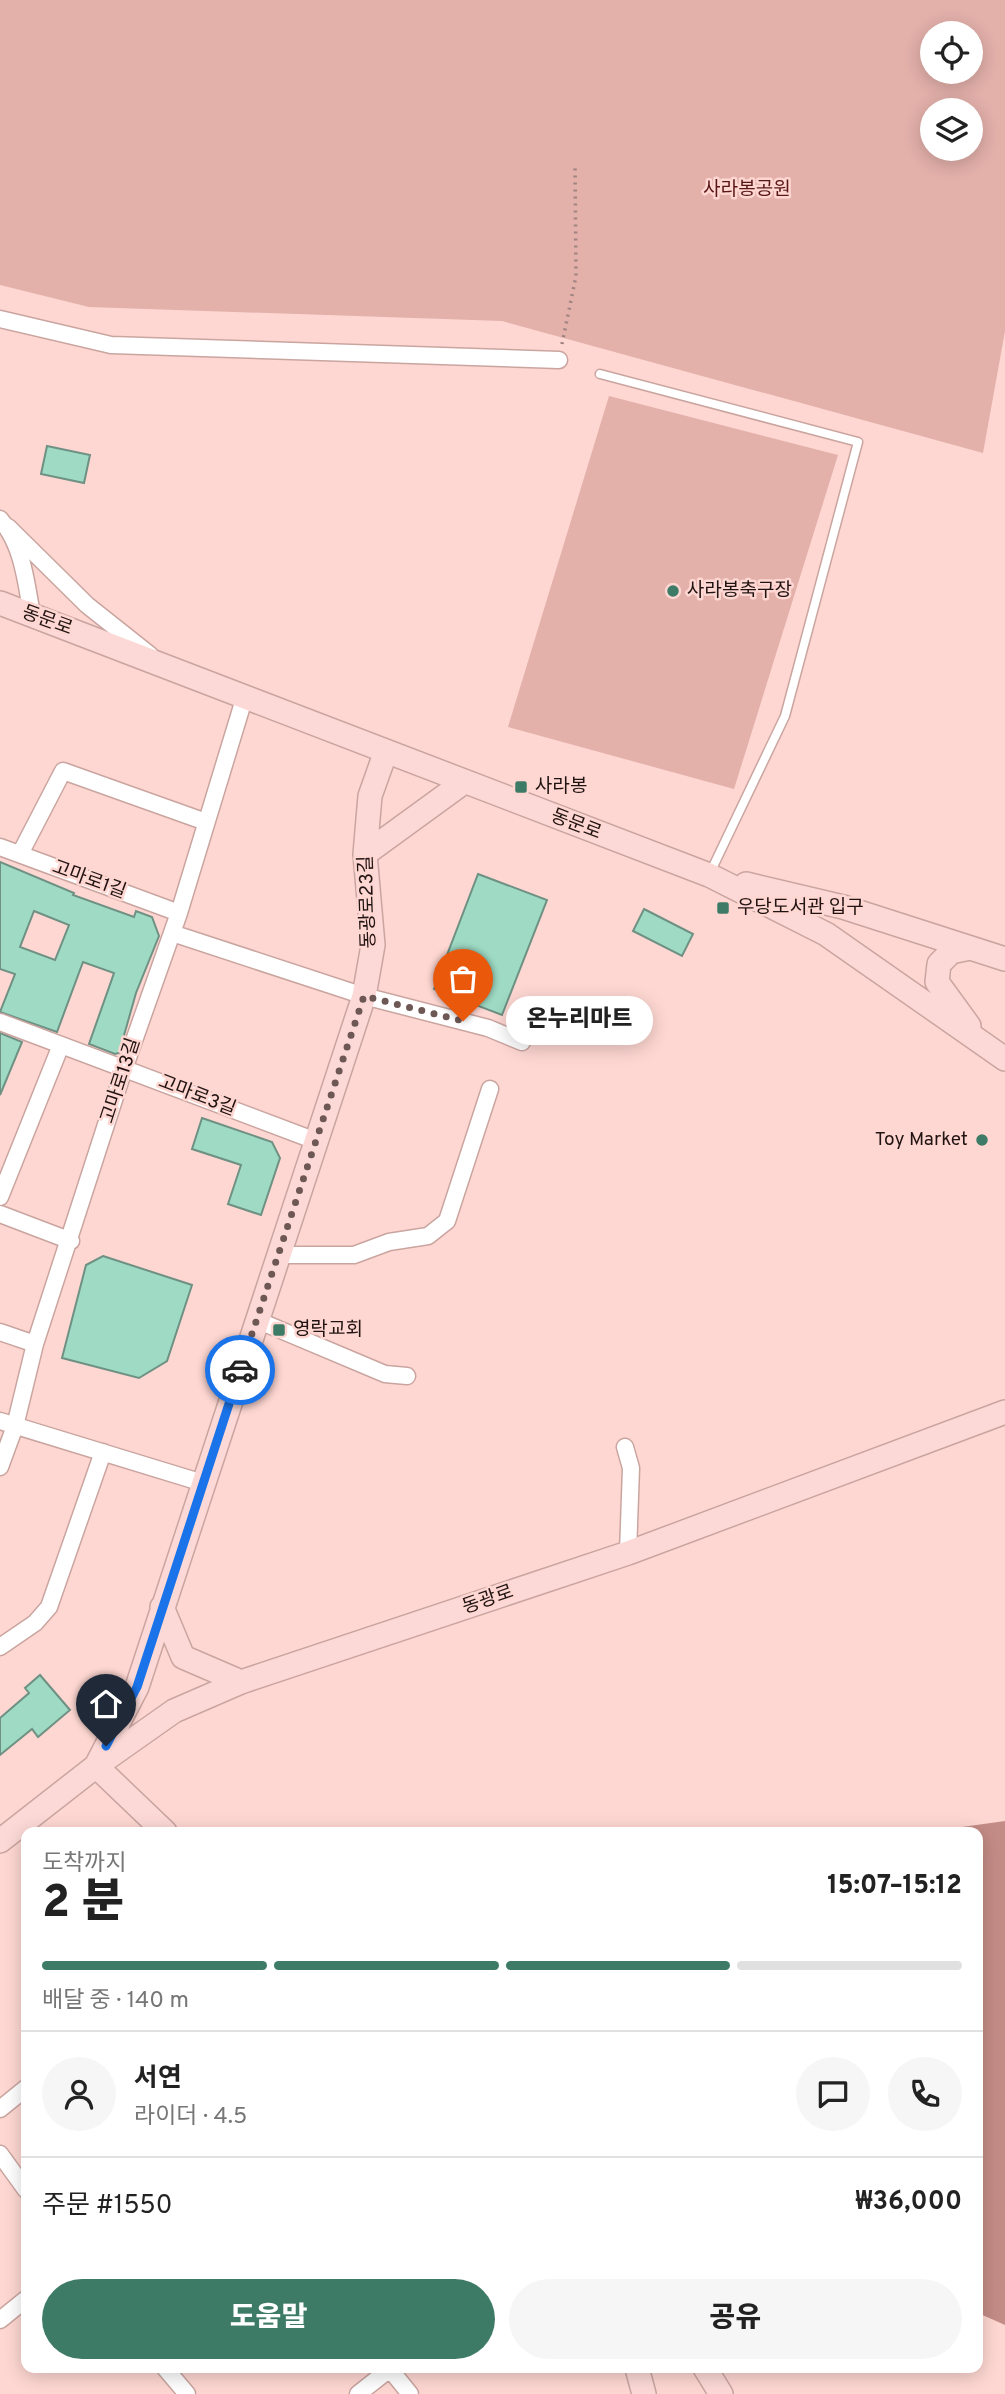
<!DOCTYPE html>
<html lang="ko">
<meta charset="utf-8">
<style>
:root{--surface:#fff;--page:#f6f6f6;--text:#222;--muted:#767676;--line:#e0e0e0;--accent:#3e7b66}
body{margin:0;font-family:Overpass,"Noto Sans KR",sans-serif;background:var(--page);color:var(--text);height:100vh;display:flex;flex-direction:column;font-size:26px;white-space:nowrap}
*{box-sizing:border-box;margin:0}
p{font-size:23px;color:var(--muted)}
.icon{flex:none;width:38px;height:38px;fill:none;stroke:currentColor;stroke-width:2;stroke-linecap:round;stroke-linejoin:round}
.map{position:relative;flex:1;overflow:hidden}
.drawer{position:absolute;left:21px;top:1827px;width:962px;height:546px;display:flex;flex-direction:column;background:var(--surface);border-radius:14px;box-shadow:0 4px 18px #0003}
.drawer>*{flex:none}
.controls{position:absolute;left:920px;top:21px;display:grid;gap:14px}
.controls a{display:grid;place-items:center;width:63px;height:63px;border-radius:50%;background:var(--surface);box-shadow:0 4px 18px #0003;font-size:35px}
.pin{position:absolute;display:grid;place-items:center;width:60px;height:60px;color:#fff;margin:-72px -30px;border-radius:50% 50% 50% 0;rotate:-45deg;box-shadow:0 0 7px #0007}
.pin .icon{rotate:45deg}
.courier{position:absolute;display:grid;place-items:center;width:70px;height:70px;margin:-35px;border:5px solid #1a73e8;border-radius:50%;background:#fff;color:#222;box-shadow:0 2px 9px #0007}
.bubble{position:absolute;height:49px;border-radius:24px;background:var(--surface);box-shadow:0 4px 18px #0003;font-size:23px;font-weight:800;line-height:49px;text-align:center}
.head em{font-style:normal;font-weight:800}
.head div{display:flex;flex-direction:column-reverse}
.head{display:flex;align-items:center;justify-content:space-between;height:119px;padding:0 21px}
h1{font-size:46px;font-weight:800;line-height:52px}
.bar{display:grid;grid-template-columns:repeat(4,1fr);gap:10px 7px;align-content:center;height:84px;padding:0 21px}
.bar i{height:9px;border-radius:5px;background:var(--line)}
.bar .active{background:var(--accent)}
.bar p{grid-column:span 4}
.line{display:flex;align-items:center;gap:18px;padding:0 21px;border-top:2px solid var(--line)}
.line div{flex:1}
.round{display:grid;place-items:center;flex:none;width:74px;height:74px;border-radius:37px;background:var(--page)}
.primary-button{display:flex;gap:14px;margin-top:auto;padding:14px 21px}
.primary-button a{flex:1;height:80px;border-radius:42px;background:var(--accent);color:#fff;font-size:28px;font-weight:800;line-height:80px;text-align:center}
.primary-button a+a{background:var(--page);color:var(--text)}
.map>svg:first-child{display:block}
</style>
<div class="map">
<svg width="1005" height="2394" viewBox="0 0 1005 2394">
<rect width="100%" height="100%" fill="#fed7d2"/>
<path fill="#e3b0aa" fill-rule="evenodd" d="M 0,0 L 1005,0 L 1005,331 L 983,453 L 502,321 L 89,307 L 0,285 ZM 933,33 L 971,33 L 971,72 L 933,72 ZM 933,110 L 971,110 L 971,149 L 933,149 Z
M 609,396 L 838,455 L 734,789 L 508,727 Z"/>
<path fill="#c48c86" d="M 1005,1821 L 1005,2325 L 978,2313 L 978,1832 L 926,1832 Z"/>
<path fill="#9edac4" stroke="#6e9184" stroke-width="2" fill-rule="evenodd" d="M 47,446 L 90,455 L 84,483 L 41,474 Z
M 0,862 L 74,893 L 73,895 L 134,917 L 136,911 L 152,917 L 159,936 L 136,993 L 119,1053 L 115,1054 L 89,1044 L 114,973 L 83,962 L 57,1032 L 0,1012 L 15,974 L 0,969 ZM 34,911 L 69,925 L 55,960 L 20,947 Z
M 478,874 L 547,900 L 502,1015 L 434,989 Z
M 644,909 L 693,934 L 682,956 L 633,931 Z
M 0,1033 L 22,1042 L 0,1095 Z
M 202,1118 L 272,1142 L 280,1158 L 261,1215 L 228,1204 L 241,1165 L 192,1149 Z
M 103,1256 L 192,1285 L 167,1361 L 139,1378 L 62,1358 L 86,1265 Z
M 40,1675 L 70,1710 L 38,1737 L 32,1729 L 0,1755 L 0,1718 L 29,1693 L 25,1688 Z"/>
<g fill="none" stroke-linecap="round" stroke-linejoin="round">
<defs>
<path id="lane" d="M 600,374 L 858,442 L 785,716 L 710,873"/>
<path id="street" d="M 0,319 L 111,345 L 559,360
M 0,519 C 23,545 26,582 32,615
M 8,527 L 87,605 L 150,655
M 0,847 L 179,913
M 20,854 L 63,771 L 206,822
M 172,933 L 364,996 L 488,1028 L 522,1042
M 0,1022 L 316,1141
M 0,1197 L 61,1045
M 0,1214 L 71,1241
M 278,1255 L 354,1255 L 389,1242 L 428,1236 L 447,1221 L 490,1089
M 257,1320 L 385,1374 L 407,1376
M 0,1332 L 35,1344
M 0,1421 L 203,1483
M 625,1447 L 631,1468 L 628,1553
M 0,1467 L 15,1426 L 35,1344 L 124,1069 L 179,913 L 245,696
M 0,1647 L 35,1623 L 49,1607 L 103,1452
M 0,2109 L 26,2088
M 0,2154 L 26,2190
M 0,2320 L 26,2299
M 165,2368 L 187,2394
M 389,2368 L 410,2394
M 358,2394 L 391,2368"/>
<path id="secondary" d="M 0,603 L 709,875 L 826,934 L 1005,1059
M 365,854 L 464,782
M 746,884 L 843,907 L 1005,959
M 969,1026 L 937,982 L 939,964 L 951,952 L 970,948
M 162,1607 L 183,1657 L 241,1682
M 165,1832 L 96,1766 L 137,1687 L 364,996 L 373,945 L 365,854 L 370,796 L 386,751
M 0,1841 L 96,1766 L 174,1711 L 241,1682 L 628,1553 L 1005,1412
M 637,2368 L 644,2394
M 705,2368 L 721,2394"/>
</defs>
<use href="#lane" stroke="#caa5a0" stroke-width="11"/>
<use href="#street" stroke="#caa5a0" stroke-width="19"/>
<use href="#secondary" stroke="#caa5a0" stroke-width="26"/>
<path stroke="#a08481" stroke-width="3.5" stroke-dasharray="2 5" stroke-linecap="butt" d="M 562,344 L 576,276 L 575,166"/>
<use href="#lane" stroke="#fff" stroke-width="8"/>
<use href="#street" stroke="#fff" stroke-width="16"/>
<use href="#secondary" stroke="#fcd9d6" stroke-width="23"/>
</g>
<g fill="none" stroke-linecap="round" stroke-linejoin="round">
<path stroke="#6e5855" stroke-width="7" stroke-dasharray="0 12.6" d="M 240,1370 L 364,996 L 463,1021"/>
<path stroke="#1a73e8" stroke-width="9" d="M 106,1746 L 137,1687 L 240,1370"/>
</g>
<g fill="#3e7b66" stroke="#fed7d2" stroke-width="2.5">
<circle cx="673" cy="591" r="7"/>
<rect x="514" y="780" width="14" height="14" rx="3.5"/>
<rect x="716" y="901" width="14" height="14" rx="3.5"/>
<circle cx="982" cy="1140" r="7"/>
<rect x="272" y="1323" width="14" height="14" rx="3.5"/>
</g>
<g text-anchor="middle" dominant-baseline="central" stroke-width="5" stroke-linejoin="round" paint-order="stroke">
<g font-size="19" fill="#591614" stroke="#fed7d2">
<text x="747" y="190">사라봉공원</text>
</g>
<g font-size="19" fill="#201311" stroke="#fed7d2" text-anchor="start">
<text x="687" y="591">사라봉축구장</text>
<text x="535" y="787">사라봉</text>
<text x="737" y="908">우당도서관 입구</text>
<text x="968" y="1140" text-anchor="end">Toy Market</text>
<text x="293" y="1330">영락교회</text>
</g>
<g font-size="19" fill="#201311" stroke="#fed7d2">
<text transform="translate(47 621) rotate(20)">동문로</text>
<text transform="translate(576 825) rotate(21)">동문로</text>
<text transform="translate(89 880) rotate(20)">고마로1길</text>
<text transform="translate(368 902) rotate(-92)">동광로23길</text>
<text transform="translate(121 1081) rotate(-72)">고마로13길</text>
<text transform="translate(197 1096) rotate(21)">고마로3길</text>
<text transform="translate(488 1600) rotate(-19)">동광로</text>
</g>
</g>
</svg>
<div class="controls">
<a><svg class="icon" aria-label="locate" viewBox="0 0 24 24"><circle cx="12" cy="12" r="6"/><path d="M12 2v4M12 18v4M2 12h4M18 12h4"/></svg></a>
<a><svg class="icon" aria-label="layers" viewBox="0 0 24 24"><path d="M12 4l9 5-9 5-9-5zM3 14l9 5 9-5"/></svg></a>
</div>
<div class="pin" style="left:463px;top:1021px;background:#ea580c"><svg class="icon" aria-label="bag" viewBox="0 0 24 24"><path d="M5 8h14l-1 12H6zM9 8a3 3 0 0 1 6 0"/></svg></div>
<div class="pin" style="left:106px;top:1746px;background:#1f2937"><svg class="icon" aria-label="home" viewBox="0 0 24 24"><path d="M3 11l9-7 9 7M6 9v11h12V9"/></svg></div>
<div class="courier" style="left:240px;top:1370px"><svg class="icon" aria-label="car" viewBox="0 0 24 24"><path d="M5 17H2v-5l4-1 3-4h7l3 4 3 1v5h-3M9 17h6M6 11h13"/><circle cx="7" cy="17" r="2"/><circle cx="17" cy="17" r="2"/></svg></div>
<div class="bubble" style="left:506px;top:996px;width:147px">온누리마트</div>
<section class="drawer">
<div class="head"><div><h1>2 분</h1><p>도착까지</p></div><em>15:07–15:12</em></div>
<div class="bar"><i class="active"></i><i class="active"></i><i class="active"></i><i></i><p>배달 중 · 140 m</p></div>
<div class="line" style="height:126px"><a class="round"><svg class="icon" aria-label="person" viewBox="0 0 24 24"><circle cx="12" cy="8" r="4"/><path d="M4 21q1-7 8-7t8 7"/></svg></a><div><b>서연</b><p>라이더 · 4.5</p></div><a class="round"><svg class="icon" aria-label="chat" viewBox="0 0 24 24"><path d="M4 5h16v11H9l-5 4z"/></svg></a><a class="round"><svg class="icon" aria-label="phone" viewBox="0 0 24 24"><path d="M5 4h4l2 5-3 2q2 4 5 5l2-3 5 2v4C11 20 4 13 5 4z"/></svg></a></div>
<div class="line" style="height:91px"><div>주문 #1550</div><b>₩36,000</b></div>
<div class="primary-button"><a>도움말</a><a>공유</a></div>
</section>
</div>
